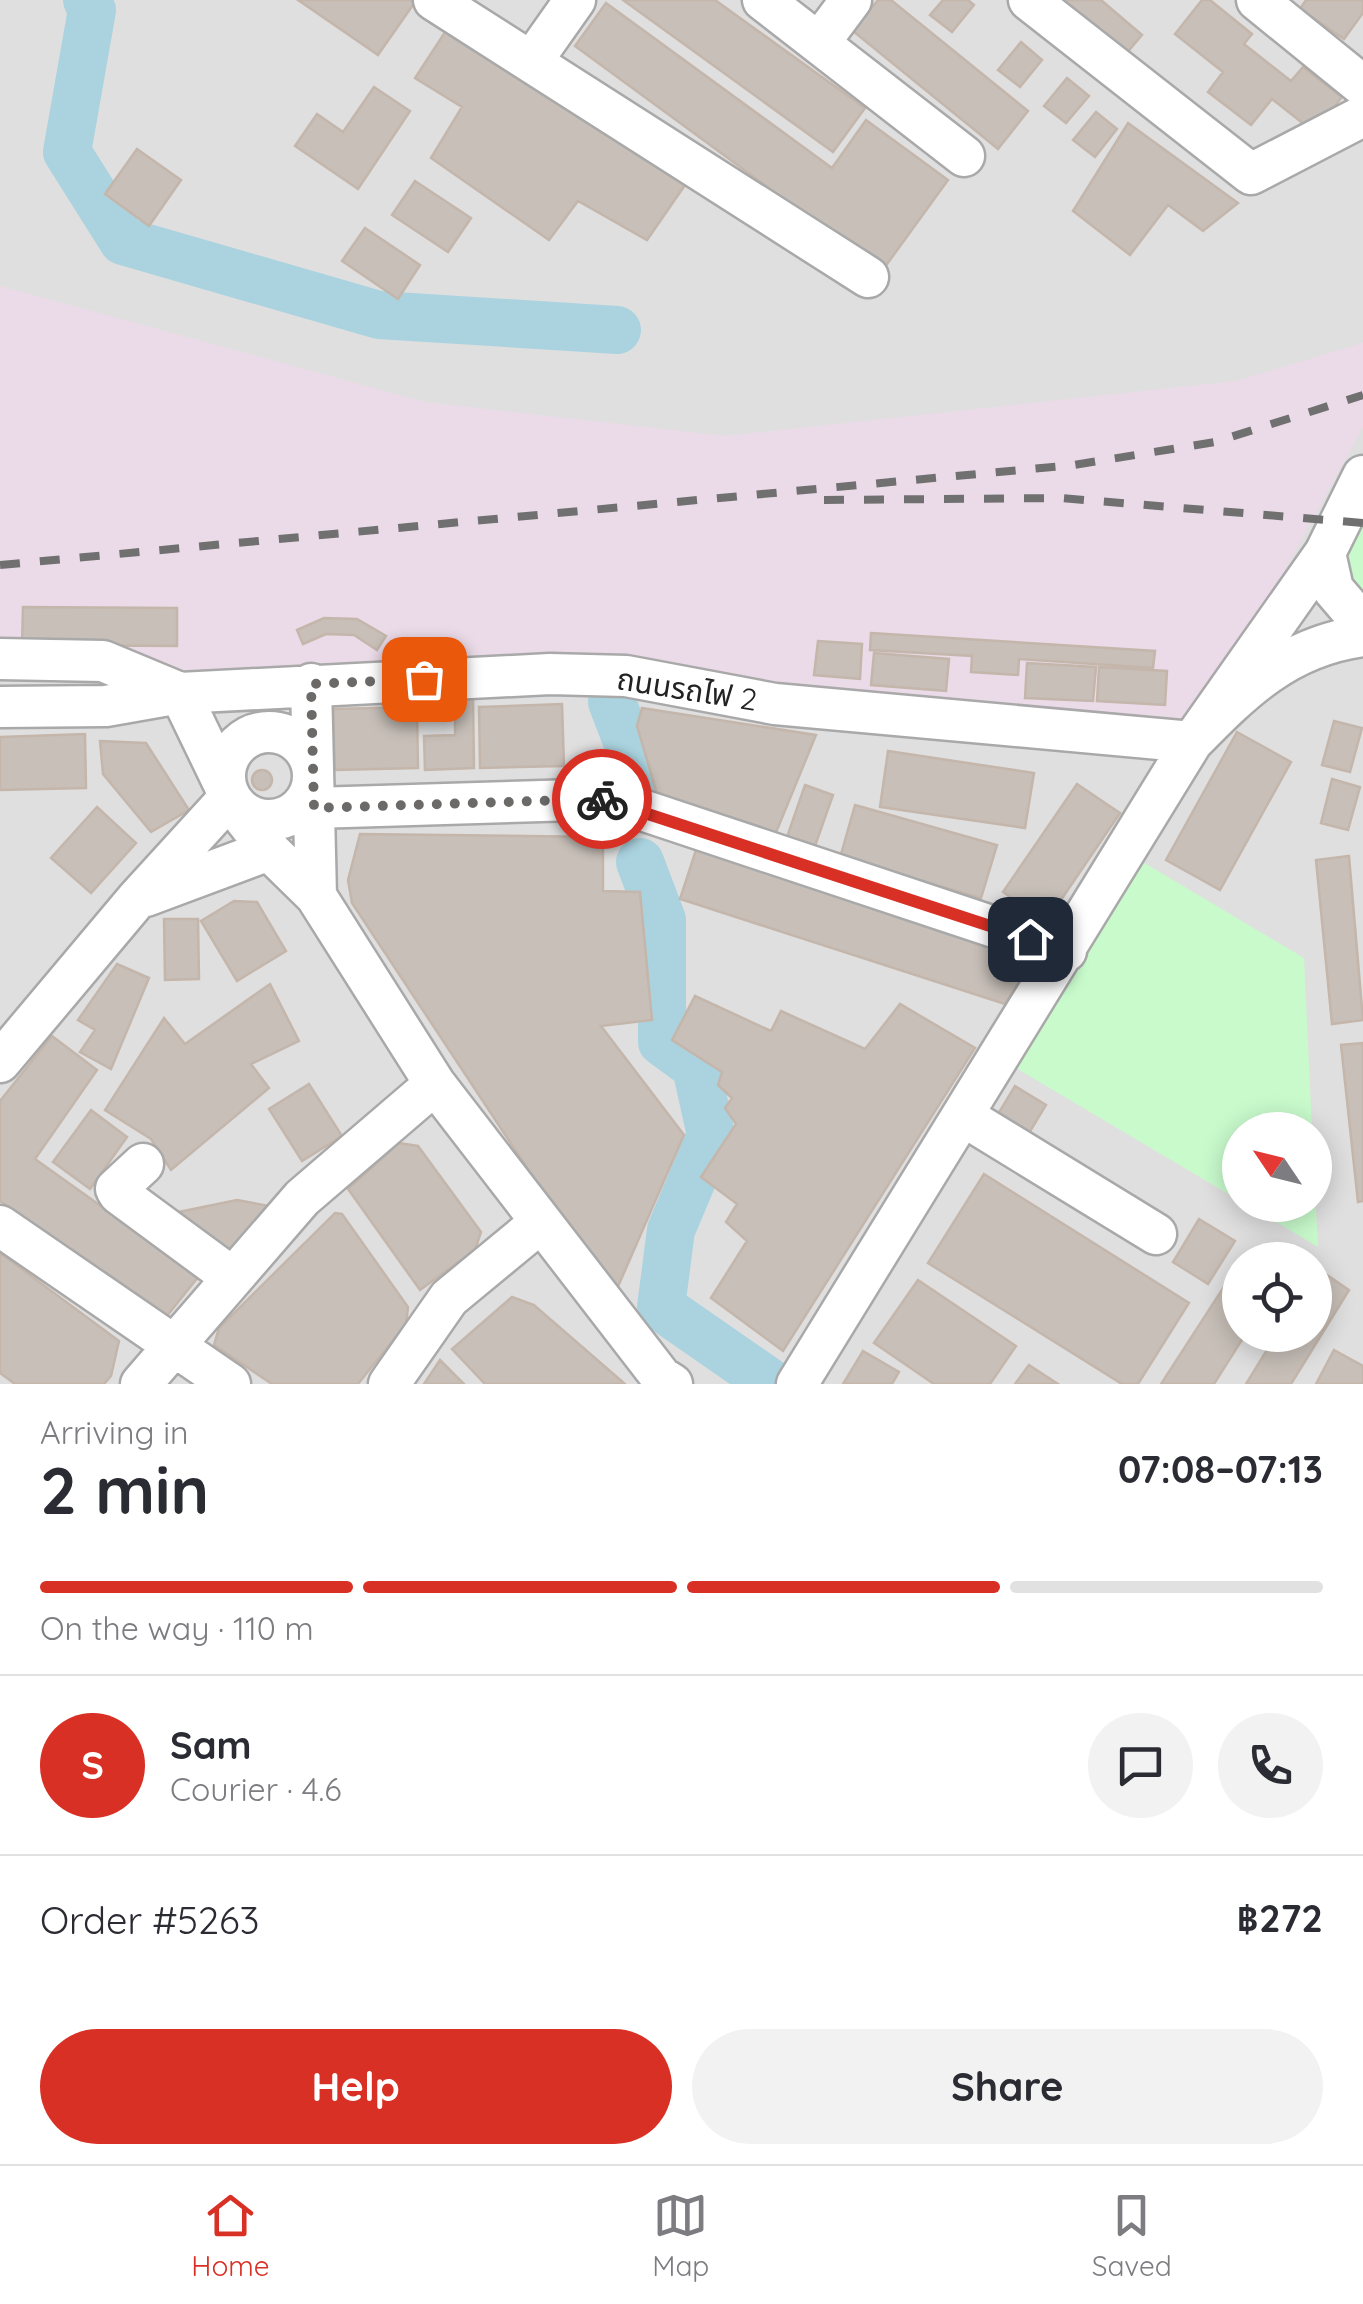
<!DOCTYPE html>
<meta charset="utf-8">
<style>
:root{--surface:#fff;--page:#f2f2f3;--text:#2b2b33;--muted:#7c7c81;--line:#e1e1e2;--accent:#d93025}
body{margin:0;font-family:Quicksand,"Noto Sans Thai",sans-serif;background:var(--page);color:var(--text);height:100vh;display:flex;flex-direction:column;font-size:38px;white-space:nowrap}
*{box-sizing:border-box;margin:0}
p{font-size:32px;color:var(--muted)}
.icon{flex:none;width:55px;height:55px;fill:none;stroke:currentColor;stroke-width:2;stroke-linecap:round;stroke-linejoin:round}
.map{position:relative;height:1384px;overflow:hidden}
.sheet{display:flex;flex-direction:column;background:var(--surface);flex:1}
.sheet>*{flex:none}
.needle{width:65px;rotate:305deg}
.buttons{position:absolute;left:1222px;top:1112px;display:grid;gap:20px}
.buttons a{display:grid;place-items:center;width:110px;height:110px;border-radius:50%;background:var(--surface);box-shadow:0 5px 25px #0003;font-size:50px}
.pin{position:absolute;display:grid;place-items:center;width:85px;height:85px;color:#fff;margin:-42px;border-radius:20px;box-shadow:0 5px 15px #0006}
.courier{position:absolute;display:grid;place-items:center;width:100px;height:100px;margin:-50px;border:8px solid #d93025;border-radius:50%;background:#fff;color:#222;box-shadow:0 2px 12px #0007}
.head em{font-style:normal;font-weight:800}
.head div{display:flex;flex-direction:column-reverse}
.head{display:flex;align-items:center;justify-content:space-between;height:170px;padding:0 40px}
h1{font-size:65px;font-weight:800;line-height:75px}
.bar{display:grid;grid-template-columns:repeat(4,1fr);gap:15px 10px;align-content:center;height:120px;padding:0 40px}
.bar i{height:12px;border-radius:8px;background:var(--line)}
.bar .current{background:var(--accent)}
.bar p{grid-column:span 4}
.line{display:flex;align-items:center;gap:25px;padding:0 40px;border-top:2px solid var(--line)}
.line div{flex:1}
.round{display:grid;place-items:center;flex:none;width:105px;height:105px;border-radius:52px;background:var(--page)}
.button{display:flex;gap:20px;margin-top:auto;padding:20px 40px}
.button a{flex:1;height:115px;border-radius:60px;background:var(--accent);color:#fff;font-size:40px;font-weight:800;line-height:115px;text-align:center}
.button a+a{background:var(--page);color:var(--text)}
.menu{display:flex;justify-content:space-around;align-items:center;height:140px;border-top:2px solid var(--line);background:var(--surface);font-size:28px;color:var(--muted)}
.menu a{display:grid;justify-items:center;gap:5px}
.menu .current{color:var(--accent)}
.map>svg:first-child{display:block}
</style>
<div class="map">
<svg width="1363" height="1384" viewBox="0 0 1363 1384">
<rect width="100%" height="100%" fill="#f2efe9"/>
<path fill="#e0dfdf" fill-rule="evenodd" d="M 0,0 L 1363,0 L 1363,1384 L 0,1384 ZM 1240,1130 L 1315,1130 L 1315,1205 L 1240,1205 ZM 1240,1260 L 1315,1260 L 1315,1335 L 1240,1335 Z"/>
<path fill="#ebdbe8" d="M 0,286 L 425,402 L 725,436 L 1236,381 L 1363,343 L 1363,427 L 1273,591 L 1183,722 L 763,682 L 0,672 Z"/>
<path fill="#c8facc" d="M 1363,476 L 1363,624 L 1356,620 L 1338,519 Z
M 1126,852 L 1304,958 L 1312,1130 L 1240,1130 L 1240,1201 L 1001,1059 Z
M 1315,1189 L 1318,1247 L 1248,1205 L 1315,1205 Z"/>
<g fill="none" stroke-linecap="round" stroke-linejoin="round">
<path stroke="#aad3df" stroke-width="48" d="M 87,0 L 92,10 L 67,152 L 123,241 L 379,315 L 617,330
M 612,702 L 643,783
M 640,862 L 662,920 L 662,1042 L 696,1067 L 711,1135 L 671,1230 L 661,1307 L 772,1384"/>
</g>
<path fill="#c7bfb8" stroke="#c4b6ab" stroke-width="2.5" d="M 298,0 L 412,0 L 415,2 L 378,55 Z
M 623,0 L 715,0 L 865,108 L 833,152 Z
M 878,0 L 891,0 L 1028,111 L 998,149 L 853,31 Z
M 943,0 L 968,0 L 974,5 L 952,32 L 930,15 Z
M 1060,0 L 1101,0 L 1142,35 L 1125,55 Z
M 1202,0 L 1210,0 L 1252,34 L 1244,44 L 1291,81 L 1303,67 L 1342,97 L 1314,132 L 1272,99 L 1251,125 L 1208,92 L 1223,72 L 1175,34 Z
M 1306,0 L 1363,0 L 1363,13 L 1344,39 L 1300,9 Z
M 606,3 L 832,168 L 866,120 L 948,180 L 882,271 L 575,46 Z
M 449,26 L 685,185 L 647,240 L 578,201 L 549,240 L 431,158 L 462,107 L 415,78 Z
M 1021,42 L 1042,60 L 1020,87 L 998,70 Z
M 1067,78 L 1089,96 L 1066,123 L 1044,106 Z
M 374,87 L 410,111 L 358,189 L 295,146 L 317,114 L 343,132 Z
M 1096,112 L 1117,129 L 1095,157 L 1073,140 Z
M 1128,123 L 1238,203 L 1203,231 L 1168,205 L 1130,255 L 1073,211 Z
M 137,149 L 181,180 L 149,226 L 105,194 Z
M 415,181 L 471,218 L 448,252 L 392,215 Z
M 365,228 L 420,265 L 398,299 L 342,261 Z
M 23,607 L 177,608 L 177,646 L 22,645 Z
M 324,618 L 357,619 L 386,636 L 377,650 L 354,635 L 326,634 L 303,644 L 297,630 Z
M 871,633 L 1155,651 L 1153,668 L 1019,659 L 1018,675 L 971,672 L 972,656 L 870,650 Z
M 818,641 L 862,644 L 860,679 L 814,675 Z
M 874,653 L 949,659 L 946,691 L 871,685 Z
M 1027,663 L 1096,667 L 1093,701 L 1025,698 Z
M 1099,667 L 1167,671 L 1165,705 L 1097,701 Z
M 473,698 L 474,768 L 425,770 L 424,736 L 455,735 L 455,699 Z
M 562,704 L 564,766 L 480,768 L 479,707 Z
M 417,707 L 418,768 L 335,770 L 333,709 Z
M 642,708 L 816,735 L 775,835 L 658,797 L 637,726 Z
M 1334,721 L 1362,728 L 1350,772 L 1322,765 Z
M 1237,732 L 1291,762 L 1220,890 L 1166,860 Z
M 85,734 L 86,788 L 0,790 L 0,737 Z
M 100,741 L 146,743 L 189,810 L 151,832 L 103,774 Z
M 888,751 L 1034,773 L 1025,828 L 880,807 Z
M252 780a10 10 0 1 1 20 0a10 10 0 1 1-20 0Z
M 1332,779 L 1360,787 L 1348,830 L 1321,823 Z
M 1077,784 L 1120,813 L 1046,922 L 1003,892 Z
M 805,785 L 833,795 L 815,846 L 787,837 Z
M 855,805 L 997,845 L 981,898 L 840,858 Z
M 97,807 L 136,843 L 91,893 L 51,858 Z
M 360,834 L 603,837 L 603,891 L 640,892 L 652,1020 L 601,1026 L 684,1135 L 613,1298 L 352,903 L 348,880 Z
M 697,847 L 1036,956 L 1005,1004 L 680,899 Z
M 1349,856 L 1363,1020 L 1332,1024 L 1316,860 Z
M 234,901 L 257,902 L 286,951 L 237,981 L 201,921 Z
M 164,919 L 198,919 L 199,979 L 165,980 Z
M 117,964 L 149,978 L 111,1069 L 80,1052 L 95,1030 L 78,1020 Z
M 270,984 L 299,1041 L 251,1064 L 269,1088 L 171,1170 L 151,1139 L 105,1110 L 164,1018 L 185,1044 Z
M 695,996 L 771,1031 L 781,1011 L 865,1049 L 900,1004 L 975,1048 L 783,1351 L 711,1298 L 747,1241 L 726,1222 L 737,1204 L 701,1177 L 736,1124 L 725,1108 L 732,1098 L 718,1085 L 722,1072 L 672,1040 Z
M 52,1036 L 97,1070 L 35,1159 L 199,1276 L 166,1317 L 0,1201 L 0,1101 Z
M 1363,1043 L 1363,1201 L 1358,1202 L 1341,1045 Z
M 309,1084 L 342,1136 L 302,1161 L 269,1109 Z
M 1015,1086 L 1046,1105 L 1029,1133 L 998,1114 Z
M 91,1110 L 127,1137 L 90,1189 L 53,1162 Z
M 399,1143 L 418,1146 L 481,1232 L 475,1250 L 420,1290 L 348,1189 Z
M 984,1174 L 1189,1303 L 1138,1384 L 1122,1384 L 928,1263 Z
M 237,1200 L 269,1206 L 228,1251 L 174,1213 Z
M 335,1213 L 342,1214 L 408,1307 L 406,1324 L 358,1384 L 272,1384 L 214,1345 L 219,1328 Z
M 1199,1219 L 1235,1241 L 1208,1284 L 1173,1262 Z
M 0,1253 L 119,1341 L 111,1376 L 104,1384 L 15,1384 L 0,1373 Z
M 1240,1262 L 1240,1335 L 1245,1335 L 1214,1384 L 1161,1384 Z
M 1317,1268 L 1349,1290 L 1291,1384 L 1246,1384 L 1276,1335 L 1315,1335 Z
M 918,1280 L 1016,1346 L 990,1384 L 934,1384 L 874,1343 Z
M 512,1297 L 534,1305 L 625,1384 L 485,1384 L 452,1349 Z
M 1334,1350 L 1363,1366 L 1363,1384 L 1316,1384 Z
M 863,1351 L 899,1372 L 892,1384 L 843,1384 Z
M 440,1360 L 464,1384 L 424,1384 Z
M 1029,1365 L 1058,1384 L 1015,1384 Z"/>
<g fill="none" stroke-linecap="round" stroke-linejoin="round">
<defs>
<path id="minor" d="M 434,0 L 868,277
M 763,0 L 964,156
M 1029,0 L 1251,174 L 1363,116
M 1257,0 L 1363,86
M 819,43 L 851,0
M 532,61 L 575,0
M 1325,553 L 1333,589 L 1363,624
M 0,659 L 103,661 L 180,693
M 311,684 L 316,896
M 180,693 L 234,805 L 269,850 L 316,896 L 435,1084 L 661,1377 L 672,1384
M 0,707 L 106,706 L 180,693 L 550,674 L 626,676 L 775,704 L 1192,742 C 1243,690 1287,646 1363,636
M225 776a44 44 0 1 1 88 0a44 44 0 1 1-88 0Z
M 314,808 L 609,799 L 1066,951
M 146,896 L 269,850
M 0,1062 L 136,900 L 230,797
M 965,1117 L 1156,1234
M 143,1164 L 116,1189 L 119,1194 L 233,1278
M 0,1226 L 230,1384
M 141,1384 L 302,1198 L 435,1084
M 389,1384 L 449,1298 L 541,1222
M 797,1384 L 1192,742 L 1325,553 L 1363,476"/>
</defs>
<use href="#minor" stroke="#a9a9a9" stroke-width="45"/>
<use href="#minor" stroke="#fff" stroke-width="40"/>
<path stroke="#707070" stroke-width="8" stroke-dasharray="20 20" stroke-linecap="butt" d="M 824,500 L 1061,498 L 1363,523
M 0,565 L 1074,465 L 1215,442 L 1363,395"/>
</g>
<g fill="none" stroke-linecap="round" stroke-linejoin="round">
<path stroke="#6b6a68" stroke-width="10" stroke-dasharray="0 18" d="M 424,679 L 311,684 L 314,808 L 602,799"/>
<path stroke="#d93025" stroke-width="12" d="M 602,799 L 1030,939"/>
</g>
<g text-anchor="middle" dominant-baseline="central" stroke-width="8" stroke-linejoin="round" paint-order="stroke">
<g font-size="30" fill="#222" stroke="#fff">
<text transform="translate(687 689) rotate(9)">ถนนรถไฟ 2</text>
</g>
</g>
</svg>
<div class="buttons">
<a><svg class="needle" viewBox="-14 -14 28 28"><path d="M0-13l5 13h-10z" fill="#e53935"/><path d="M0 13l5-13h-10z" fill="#7c7c81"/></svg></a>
<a><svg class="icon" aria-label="locate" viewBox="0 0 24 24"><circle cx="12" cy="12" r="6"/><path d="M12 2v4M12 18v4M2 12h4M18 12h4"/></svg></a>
</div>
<div class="pin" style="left:424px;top:679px;background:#ea580c"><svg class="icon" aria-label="bag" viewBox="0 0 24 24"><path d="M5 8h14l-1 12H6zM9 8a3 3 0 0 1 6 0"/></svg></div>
<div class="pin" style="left:1030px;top:939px;background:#1f2937"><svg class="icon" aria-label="home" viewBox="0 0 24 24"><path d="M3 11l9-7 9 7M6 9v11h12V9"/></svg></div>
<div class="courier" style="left:602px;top:799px"><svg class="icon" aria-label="bike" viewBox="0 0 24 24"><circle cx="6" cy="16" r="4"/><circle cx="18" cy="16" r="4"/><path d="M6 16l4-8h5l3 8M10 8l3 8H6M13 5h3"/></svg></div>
</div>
<section class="sheet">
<div class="head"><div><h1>2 min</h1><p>Arriving in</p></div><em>07:08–07:13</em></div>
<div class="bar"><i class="current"></i><i class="current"></i><i class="current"></i><i></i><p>On the way · 110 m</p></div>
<div class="line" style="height:180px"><b class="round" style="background:var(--accent);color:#fff">S</b><div><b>Sam</b><p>Courier · 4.6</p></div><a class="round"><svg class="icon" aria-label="chat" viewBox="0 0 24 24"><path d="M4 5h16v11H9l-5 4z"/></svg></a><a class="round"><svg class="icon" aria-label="phone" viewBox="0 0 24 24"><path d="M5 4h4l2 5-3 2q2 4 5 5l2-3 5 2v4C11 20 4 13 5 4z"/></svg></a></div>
<div class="line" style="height:130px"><div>Order #5263</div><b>฿272</b></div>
<div class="button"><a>Help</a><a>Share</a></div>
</section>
<nav class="menu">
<a class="current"><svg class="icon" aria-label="home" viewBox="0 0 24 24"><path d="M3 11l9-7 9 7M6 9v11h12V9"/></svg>Home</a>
<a><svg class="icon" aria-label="map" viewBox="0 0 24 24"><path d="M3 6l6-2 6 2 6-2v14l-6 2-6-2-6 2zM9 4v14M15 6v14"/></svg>Map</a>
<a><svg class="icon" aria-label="saved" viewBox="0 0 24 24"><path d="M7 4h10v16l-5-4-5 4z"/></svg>Saved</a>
</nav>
